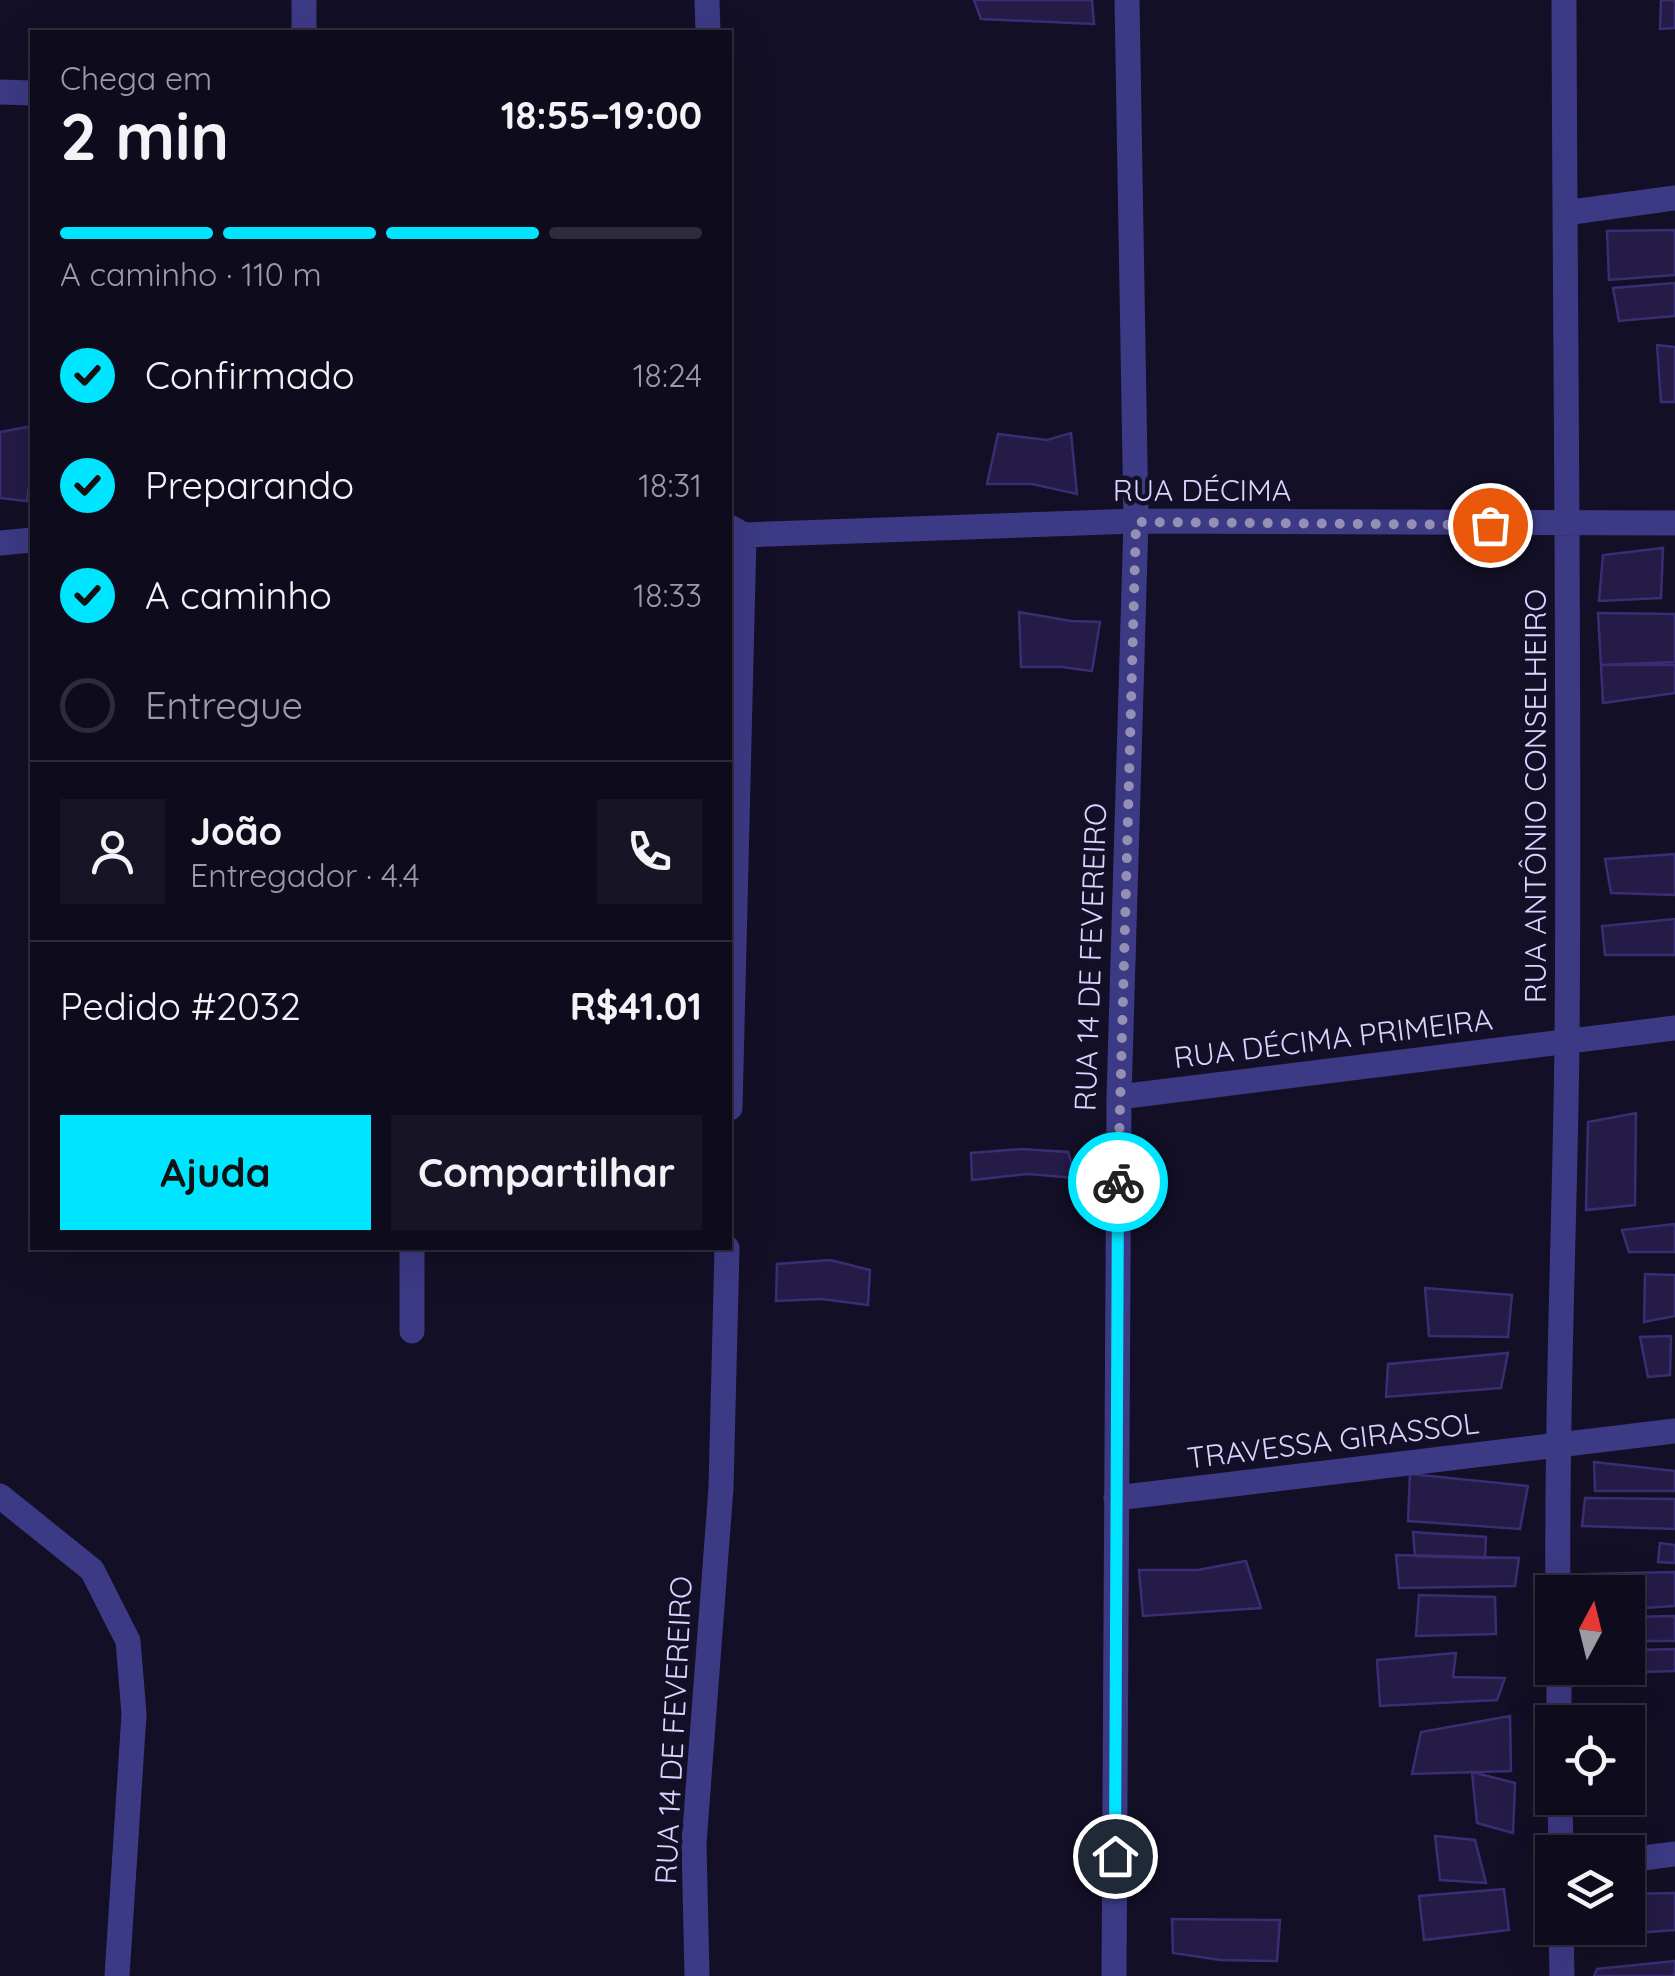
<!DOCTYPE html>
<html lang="pt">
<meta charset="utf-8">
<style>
:root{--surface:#0e0b1c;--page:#171425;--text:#f1f3f6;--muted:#9b9ba3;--line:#2e2b3b;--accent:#00e5ff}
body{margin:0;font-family:Quicksand,sans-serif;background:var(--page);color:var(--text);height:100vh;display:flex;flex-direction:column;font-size:38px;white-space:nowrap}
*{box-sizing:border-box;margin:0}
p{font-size:32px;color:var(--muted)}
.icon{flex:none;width:55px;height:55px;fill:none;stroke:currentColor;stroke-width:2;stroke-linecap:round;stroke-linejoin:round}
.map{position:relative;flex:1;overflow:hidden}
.panel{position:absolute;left:30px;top:30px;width:702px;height:1220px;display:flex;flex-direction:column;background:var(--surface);border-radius:0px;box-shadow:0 10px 40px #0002,0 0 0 2px var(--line)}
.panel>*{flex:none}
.needle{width:65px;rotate:7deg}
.buttons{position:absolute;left:1535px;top:1575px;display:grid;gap:20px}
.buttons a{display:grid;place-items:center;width:110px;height:110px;border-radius:0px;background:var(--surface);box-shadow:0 10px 40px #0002,0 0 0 2px var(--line);font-size:50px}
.pin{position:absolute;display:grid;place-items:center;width:85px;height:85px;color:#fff;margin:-42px;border:5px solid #fff;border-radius:50%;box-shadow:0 2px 10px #0007}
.courier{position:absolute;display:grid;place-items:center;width:100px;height:100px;margin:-50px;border:8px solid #00e5ff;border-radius:50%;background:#fff;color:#222;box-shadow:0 2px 12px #0007}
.summary em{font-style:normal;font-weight:700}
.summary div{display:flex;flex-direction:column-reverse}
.summary{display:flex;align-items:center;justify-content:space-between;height:170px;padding:0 30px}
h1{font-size:65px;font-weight:700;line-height:75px}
.bar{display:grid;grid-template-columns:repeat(4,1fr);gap:15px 10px;align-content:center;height:120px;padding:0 30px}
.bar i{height:12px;border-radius:8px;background:var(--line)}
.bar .on{background:var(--accent)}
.bar p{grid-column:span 4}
.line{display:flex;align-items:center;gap:25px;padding:0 30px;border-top:2px solid var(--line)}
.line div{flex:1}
.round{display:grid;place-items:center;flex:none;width:105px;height:105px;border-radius:0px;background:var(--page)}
ol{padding:0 30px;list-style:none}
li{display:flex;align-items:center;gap:30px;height:110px}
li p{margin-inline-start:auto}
li .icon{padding:10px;border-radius:50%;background:var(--accent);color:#111;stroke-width:4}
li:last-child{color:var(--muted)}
li i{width:55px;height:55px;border:5px solid var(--line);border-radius:50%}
.cta{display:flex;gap:20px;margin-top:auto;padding:20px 30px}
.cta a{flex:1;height:115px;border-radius:0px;background:var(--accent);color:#111;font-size:40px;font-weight:700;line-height:115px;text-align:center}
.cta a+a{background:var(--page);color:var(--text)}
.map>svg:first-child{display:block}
</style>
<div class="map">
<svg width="1675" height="1976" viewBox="0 0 1675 1976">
<rect width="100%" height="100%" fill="#130f26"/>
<path fill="#241b47" stroke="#3b2d73" stroke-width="2.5" d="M 974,0 L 1092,0 L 1094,24 L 981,19 Z
M 1661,0 L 1675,0 L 1675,28 L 1660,29 Z
M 1675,230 L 1675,275 L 1609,280 L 1607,231 Z
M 1675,283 L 1675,316 L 1619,321 L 1613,288 Z
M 1657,345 L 1675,347 L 1675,402 L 1661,402 Z
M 32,426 L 32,463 L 27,501 L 0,498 L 0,432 Z
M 1071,433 L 1077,494 L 1032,484 L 987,484 L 998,434 L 1047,440 Z
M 1663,548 L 1661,598 L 1599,601 L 1603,555 Z
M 1019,612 L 1071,621 L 1100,622 L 1092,671 L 1062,667 L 1021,667 Z
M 1598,613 L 1675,614 L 1675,662 L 1601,665 Z
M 1601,665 L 1675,665 L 1675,693 L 1603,703 Z
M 1675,854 L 1675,895 L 1611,893 L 1605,859 Z
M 1675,919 L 1675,955 L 1605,955 L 1602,926 Z
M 1636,1113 L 1635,1205 L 1586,1210 L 1588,1122 Z
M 1022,1149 L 1068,1152 L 1076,1178 L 1028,1174 L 972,1180 L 971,1153 Z
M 1675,1224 L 1675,1252 L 1629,1252 L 1622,1230 Z
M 830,1260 L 870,1270 L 868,1305 L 822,1299 L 776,1301 L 777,1264 Z
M 1645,1274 L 1675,1275 L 1675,1316 L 1644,1322 Z
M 1425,1288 L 1512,1295 L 1508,1337 L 1429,1336 Z
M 1671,1336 L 1670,1375 L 1648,1377 L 1640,1337 Z
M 1508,1353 L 1501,1388 L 1386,1397 L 1388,1364 Z
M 1594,1462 L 1675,1471 L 1675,1491 L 1595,1491 Z
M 1410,1474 L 1528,1486 L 1520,1529 L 1408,1521 Z
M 1585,1498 L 1675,1499 L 1675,1529 L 1582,1526 Z
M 1413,1532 L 1486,1537 L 1485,1558 L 1415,1556 Z
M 1660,1543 L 1675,1545 L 1675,1563 L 1658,1562 Z
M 1396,1555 L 1519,1558 L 1515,1586 L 1399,1588 Z
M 1246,1561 L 1261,1608 L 1143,1616 L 1139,1570 L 1198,1570 Z
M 1675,1572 L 1675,1606 L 1628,1609 L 1628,1592 L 1586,1592 L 1589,1574 Z
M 1419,1595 L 1495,1597 L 1496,1634 L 1416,1636 Z
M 1675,1616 L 1675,1641 L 1628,1641 L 1628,1617 Z
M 1675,1649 L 1675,1671 L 1643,1672 L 1637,1650 Z
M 1456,1653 L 1453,1677 L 1505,1678 L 1497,1700 L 1380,1706 L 1377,1660 Z
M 1510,1716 L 1511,1771 L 1412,1774 L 1421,1732 Z
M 1472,1772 L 1515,1783 L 1513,1833 L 1477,1823 Z
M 1435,1836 L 1475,1840 L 1486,1883 L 1440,1880 Z
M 1504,1889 L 1509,1930 L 1424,1940 L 1419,1896 Z
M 1675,1893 L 1675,1930 L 1609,1935 L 1608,1928 L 1628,1928 L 1628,1894 Z
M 1172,1919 L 1280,1920 L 1277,1961 L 1220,1960 L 1173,1953 Z
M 1675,1961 L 1675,1976 L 1594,1976 L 1597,1969 Z"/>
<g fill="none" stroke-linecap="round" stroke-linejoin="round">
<path stroke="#3d3a85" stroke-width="25" d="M 707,0 L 708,32
M 304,32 L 304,0
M 0,92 L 32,93
M 1565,213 L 1675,198
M 730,527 L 744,535 L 1136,521 L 1675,523
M 0,543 L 32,540
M 1119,1097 L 1675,1028
M 730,1108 L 744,535
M 412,1331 L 412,1248
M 0,1496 L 92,1570 L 128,1641 L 134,1714 L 117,1976
M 1116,1498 L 1675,1431
M 1558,1592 C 1556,1408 1565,1225 1567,1040 C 1570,694 1565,347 1564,0
M 1559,1668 L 1559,1722
M 1560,1798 L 1561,1852
M 1628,1860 L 1675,1854
M 1561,1928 L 1562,1976
M 697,1976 L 694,1843 L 721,1488 L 727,1248
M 1114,1976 L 1119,1097 L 1136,521 L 1127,0"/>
</g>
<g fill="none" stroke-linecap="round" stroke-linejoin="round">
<path stroke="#948fb3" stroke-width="10" stroke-dasharray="0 18" d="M 1118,1182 L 1136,522 L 1490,525"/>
<path stroke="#00e5ff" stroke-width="12" d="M 1115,1856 L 1118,1182"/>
</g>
<g text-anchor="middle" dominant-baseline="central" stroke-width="9" stroke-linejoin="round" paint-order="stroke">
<g font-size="30" fill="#d9d4ff" stroke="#130f26">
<text x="1202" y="490">RUA DÉCIMA</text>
<text transform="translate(1535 796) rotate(-90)">RUA ANTÔNIO CONSELHEIRO</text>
<text transform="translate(1090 957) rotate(-88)">RUA 14 DE FEVEREIRO</text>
<text transform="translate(1333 1038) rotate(-7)">RUA DÉCIMA PRIMEIRA</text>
<text transform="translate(1333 1440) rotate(-7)">TRAVESSA GIRASSOL</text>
<text transform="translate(673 1730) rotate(-87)">RUA 14 DE FEVEREIRO</text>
</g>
</g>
</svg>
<div class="buttons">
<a><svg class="needle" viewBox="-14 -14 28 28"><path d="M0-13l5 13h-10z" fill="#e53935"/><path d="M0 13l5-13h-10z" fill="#9b9ba3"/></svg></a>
<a><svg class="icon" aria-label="locate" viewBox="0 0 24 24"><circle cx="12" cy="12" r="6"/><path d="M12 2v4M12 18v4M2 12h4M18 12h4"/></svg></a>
<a><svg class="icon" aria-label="layers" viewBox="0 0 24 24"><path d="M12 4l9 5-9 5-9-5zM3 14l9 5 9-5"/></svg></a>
</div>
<div class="pin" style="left:1490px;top:525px;background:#ea580c"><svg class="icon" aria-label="bag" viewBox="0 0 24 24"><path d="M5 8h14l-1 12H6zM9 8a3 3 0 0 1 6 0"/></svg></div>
<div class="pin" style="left:1115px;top:1856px;background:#1f2937"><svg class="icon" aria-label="home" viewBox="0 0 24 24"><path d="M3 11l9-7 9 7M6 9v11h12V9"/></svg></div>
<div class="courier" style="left:1118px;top:1182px"><svg class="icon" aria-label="bike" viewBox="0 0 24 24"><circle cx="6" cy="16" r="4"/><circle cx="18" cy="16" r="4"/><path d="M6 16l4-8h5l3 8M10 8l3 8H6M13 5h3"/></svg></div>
<section class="panel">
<div class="summary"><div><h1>2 min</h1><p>Chega em</p></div><em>18:55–19:00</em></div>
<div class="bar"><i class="on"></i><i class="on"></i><i class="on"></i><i></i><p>A caminho · 110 m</p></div>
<ol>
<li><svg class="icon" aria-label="check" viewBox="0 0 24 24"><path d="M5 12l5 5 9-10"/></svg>Confirmado<p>18:24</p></li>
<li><svg class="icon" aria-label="check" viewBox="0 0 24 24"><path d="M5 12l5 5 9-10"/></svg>Preparando<p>18:31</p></li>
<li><svg class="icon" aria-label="check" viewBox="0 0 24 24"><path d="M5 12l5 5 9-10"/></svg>A caminho<p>18:33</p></li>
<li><i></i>Entregue</li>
</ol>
<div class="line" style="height:180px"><a class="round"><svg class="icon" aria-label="person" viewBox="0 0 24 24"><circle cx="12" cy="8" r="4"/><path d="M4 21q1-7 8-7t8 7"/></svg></a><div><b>João</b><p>Entregador · 4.4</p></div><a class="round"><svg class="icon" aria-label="phone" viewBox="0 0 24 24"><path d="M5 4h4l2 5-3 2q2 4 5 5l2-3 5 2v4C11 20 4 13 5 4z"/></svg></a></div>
<div class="line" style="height:130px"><div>Pedido #2032</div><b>R$41.01</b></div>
<div class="cta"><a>Ajuda</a><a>Compartilhar</a></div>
</section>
</div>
